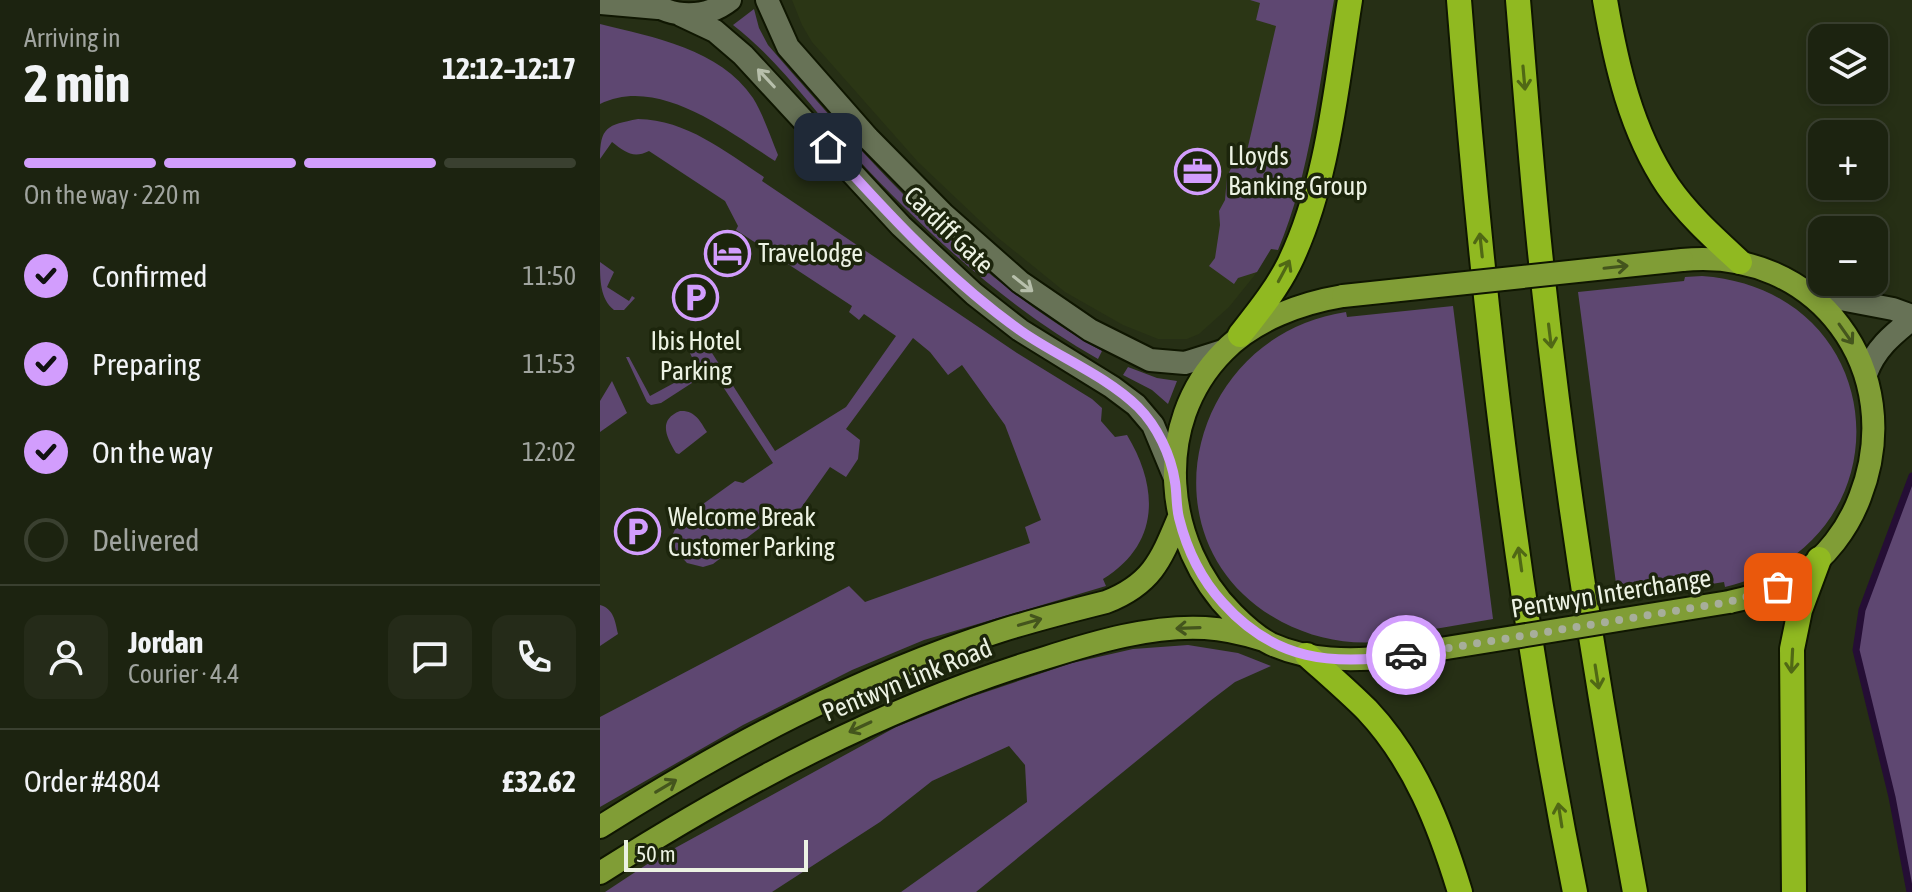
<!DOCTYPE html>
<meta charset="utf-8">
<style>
:root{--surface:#1c2310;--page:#252b19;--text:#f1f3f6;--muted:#a0a49f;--line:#3a4030;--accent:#d29dfd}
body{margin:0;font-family:"Asap Condensed",sans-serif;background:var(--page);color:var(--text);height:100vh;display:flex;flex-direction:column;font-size:30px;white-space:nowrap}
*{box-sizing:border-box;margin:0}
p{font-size:26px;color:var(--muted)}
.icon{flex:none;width:44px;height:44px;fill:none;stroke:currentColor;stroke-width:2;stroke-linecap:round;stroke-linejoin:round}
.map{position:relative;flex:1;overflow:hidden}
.side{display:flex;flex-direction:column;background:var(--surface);width:600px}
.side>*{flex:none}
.controls{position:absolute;left:1208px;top:24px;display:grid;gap:16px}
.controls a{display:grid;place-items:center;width:80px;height:80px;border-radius:16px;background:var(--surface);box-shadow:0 4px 12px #0003,0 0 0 2px var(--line);font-size:40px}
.scale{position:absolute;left:24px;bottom:20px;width:184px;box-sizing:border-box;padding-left:8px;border:4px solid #ecf2e3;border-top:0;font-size:22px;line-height:28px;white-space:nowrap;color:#ecf2e3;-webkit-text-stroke:6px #1c250c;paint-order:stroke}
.pin{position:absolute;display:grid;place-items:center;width:68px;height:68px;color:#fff;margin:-34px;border-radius:16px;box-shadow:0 4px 12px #0006}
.courier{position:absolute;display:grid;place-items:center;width:80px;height:80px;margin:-40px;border:6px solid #d29dfd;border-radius:50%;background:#fff;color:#222;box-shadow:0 2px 10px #0007}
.headline em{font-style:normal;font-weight:700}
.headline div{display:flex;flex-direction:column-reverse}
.headline{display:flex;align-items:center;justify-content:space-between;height:136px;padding:0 24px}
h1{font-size:52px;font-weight:700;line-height:60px}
.bar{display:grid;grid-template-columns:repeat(4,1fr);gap:12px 8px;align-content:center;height:96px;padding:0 24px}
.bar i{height:10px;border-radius:6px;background:var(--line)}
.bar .selected{background:var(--accent)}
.bar p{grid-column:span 4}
.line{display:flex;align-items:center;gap:20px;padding:0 24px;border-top:2px solid var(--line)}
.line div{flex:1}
.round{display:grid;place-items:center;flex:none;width:84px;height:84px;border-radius:16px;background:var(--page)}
ol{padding:0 24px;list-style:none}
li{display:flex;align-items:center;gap:24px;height:88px}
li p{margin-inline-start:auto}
li .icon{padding:8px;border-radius:50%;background:var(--accent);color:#111;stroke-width:4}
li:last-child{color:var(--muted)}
li i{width:44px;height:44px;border:4px solid var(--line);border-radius:50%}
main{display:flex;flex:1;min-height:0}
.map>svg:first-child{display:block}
</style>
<main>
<section class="side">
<div class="headline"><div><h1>2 min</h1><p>Arriving in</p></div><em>12:12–12:17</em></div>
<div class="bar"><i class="selected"></i><i class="selected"></i><i class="selected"></i><i></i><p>On the way · 220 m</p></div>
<ol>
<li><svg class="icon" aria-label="check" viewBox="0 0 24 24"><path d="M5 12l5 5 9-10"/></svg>Confirmed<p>11:50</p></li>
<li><svg class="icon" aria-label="check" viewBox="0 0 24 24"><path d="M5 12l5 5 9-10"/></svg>Preparing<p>11:53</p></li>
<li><svg class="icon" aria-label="check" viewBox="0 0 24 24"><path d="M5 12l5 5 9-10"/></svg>On the way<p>12:02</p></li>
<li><i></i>Delivered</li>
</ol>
<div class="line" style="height:144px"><a class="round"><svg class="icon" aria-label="person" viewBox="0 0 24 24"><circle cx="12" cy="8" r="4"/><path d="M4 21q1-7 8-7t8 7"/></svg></a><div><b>Jordan</b><p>Courier · 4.4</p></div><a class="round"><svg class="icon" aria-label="chat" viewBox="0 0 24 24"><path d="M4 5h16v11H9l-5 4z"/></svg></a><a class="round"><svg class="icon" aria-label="phone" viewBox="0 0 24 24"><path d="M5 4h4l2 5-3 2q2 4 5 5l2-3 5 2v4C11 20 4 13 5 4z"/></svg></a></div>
<div class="line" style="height:104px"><div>Order #4804</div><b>£32.62</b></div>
</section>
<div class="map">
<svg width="1312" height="892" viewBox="0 0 1312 892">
<rect width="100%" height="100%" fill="#262f15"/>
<path fill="#2b3615" d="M 192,0 L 727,0 L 671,249 L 654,276 L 629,307 L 599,334 L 587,339 L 558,339 L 523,325 L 465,292 L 433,266 L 397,237 L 318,162 L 212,42 L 202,25 Z"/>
<path fill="#5e4771" d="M 650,0 L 734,0 C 719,83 711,172 678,250 L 671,249 L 657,272 L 638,278 L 634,284 L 609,266 L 615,258 L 620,225 L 619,211 L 625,200 L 627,177 L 632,166 L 643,168 L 676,26 L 656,20 L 660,3 Z
M 154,9 L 159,28 L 168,45 C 267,159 369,277 502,351 L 498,359 C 405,306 326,233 254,155 C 214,112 180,61 133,25 Z
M 0,24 C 53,37 120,49 153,98 C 164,116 170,136 178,155 L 175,161 C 128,131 58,75 0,104 Z
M 38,119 C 87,120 124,151 164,177 L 162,181 L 417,353 L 492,399 L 502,408 L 501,421 L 515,437 L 527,435 C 559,488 560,544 503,579 L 506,586 L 324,640 L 252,670 L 143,725 L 0,807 L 0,717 L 249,586 L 265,602 L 430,543 L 425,527 L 441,520 L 405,425 L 362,365 L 348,375 L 330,352 L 313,338 L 246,429 L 260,440 L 258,459 L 246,477 L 230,467 L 201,508 L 170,520 L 113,564 L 103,567 L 87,563 L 76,551 L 74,543 L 73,534 L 78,522 L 135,481 L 143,483 L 173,463 L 112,370 L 61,403 L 51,405 L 47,402 L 26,357 L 29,357 L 50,396 L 98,370 L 89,351 L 90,344 L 96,343 L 110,352 L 119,338 L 126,343 L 112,353 L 175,451 L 246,407 L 296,336 L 264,314 L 259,320 L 249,312 L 252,306 L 136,230 L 138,226 L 125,201 L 49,151 C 33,159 25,152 12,142 L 0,159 C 0,127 7,125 38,119 Z
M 0,262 L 14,272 L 7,287 L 29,301 L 32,296 L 35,298 L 24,310 L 14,310 C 0,299 0,279 0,262 Z
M 1102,276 C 1295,290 1312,543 1125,587 L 1124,582 L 1018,599 L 978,292 L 1084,281 L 1085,277 Z
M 853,306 L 893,619 L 788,637 L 788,641 C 751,646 715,639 682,622 C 538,546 586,336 746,312 L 747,317 Z
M 528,367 L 557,378 L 577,381 L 568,404 L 552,390 L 523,375 Z
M 12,381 L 27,413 L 0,432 L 0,401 Z
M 80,411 C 95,410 100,421 107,432 L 79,454 L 76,453 C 67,438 57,420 80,411 Z
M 1312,476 L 1312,892 L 1310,892 L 1292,797 L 1256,650 L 1262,610 Z
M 0,605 C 14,609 15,621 18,634 L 0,646 Z
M 588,645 L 638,653 L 671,666 L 635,682 L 610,701 L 376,892 L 301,892 L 427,802 L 425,765 L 409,746 L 332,781 L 280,822 L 172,892 L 5,892 L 55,859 L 296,727 L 368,698 L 472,663 L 533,649 Z"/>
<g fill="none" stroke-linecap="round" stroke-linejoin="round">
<path stroke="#250e35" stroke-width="7" d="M 1310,892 L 1292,797 L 1256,650 L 1262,610 L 1312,476"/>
<defs>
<path id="minor" d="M 48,0 C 72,19 106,19 130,0
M 167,0 L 188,47 L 268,138 L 343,214 L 420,282 L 490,330 L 550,360 L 585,363 L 623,351
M 0,3 L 58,8
M 81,15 L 115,31 L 143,55 L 301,226 L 374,294 L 420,330 L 512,387 L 536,405 L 553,425 L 575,478"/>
<path id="tertiary" d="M 1209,293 L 1293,309 L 1312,316
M 1266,374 C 1275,349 1292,335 1312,319"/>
<path id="primary" d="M 1082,260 C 1217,246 1309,371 1260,497 C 1248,529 1226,558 1197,577 C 1176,590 1153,597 1129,602
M 743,296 C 701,303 654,320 624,351 C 551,424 564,545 633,614 C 644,625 657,637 671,644 C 709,661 750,661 791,657
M 0,827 C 125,748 258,676 400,631 C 435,620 470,611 506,602 C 552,584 561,560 579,517
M 0,873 C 142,783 284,707 445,658 C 495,642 552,625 605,628 C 625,629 645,634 664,640"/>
<path id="motorway" d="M 859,0 C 882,298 916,599 975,892
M 918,0 C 926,96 933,193 944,289 C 966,491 998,692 1035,892
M 1005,0 C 1016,64 1031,131 1068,186 C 1088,215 1114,238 1140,262
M 640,335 C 658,312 676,290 689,264 C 728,184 736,87 750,0
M 707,655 C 727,673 748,691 767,710 C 815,761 840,826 860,892
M 1194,892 L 1192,649 L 1200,610 L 1219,559"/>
</defs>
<use href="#minor" stroke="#0f1601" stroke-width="26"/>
<use href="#tertiary" stroke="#0f1601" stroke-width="26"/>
<use href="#primary" stroke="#0f1601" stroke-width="26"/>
<use href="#motorway" stroke="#0f1601" stroke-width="28"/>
<use href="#minor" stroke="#677256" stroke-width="22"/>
<use href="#tertiary" stroke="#677256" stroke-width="22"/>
<use href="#primary" stroke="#809d36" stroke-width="22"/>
<use href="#motorway" stroke="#90b921" stroke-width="24"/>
<defs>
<path id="primary-bridge" d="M 743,296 L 1082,260
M 791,657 L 1129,602"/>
</defs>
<use href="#primary-bridge" stroke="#0f1601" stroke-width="26" stroke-linecap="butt"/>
<use href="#primary-bridge" stroke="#809d36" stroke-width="22"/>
</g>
<defs><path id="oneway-shaft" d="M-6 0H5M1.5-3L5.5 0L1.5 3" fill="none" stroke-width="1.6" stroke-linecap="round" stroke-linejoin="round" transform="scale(2)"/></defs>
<g stroke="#b7bfab">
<use href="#oneway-shaft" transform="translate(166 78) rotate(-133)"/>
<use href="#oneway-shaft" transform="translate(423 284) rotate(38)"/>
</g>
<g stroke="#506815">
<use href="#oneway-shaft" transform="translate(924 78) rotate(85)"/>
<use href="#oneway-shaft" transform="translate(881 245) rotate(-96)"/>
<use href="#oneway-shaft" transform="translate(684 271) rotate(-62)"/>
<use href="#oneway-shaft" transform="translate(950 336) rotate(83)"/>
<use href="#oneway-shaft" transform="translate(920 559) rotate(-98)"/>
<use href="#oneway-shaft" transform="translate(1192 661) rotate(93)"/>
<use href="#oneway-shaft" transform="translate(997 677) rotate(81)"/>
<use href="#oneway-shaft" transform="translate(960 815) rotate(-99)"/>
</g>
<g stroke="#44551d">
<use href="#oneway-shaft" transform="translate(1016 267) rotate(-6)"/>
<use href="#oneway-shaft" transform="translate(1246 334) rotate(55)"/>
<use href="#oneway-shaft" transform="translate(430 622) rotate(-16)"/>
<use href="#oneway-shaft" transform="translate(588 628) rotate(178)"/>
<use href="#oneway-shaft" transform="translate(260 727) rotate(155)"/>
<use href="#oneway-shaft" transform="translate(66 786) rotate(-31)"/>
</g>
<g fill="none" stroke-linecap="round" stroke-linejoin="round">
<path stroke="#a7ae9b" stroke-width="8" stroke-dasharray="0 14.4" d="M 806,655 L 1129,602 L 1178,587"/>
<path stroke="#d29dfd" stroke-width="10" d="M 228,147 C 287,213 349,280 421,331 C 458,357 505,375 538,407 C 557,426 571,455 575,482 C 577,494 576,506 579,518 C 587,550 601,579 623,603 C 675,661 732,666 806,655"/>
</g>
<defs>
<symbol id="office-ring" viewBox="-11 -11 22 22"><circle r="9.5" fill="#1c250c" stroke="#d29dfd" stroke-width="1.5"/><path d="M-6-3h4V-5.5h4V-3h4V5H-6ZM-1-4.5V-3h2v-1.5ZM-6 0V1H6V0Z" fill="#d29dfd"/></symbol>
<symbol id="hotel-ring" viewBox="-11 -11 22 22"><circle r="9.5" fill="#1c250c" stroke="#d29dfd" stroke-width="1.5"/><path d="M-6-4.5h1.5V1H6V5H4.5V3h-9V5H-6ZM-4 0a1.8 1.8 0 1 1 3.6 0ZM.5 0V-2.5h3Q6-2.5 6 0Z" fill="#d29dfd"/></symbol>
<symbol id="parking-ring" viewBox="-11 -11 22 22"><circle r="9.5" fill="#1c250c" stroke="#d29dfd" stroke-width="1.5"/><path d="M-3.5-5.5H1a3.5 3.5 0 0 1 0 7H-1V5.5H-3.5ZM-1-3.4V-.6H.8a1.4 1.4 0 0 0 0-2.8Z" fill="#d29dfd"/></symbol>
</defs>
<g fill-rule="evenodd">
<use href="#office-ring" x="572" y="146" width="51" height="51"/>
<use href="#hotel-ring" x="102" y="228" width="51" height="51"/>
<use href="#parking-ring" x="70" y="272" width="51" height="51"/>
<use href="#parking-ring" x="12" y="506" width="51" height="51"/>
</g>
<g text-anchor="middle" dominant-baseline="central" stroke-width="7" stroke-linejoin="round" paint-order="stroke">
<g font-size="26" fill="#ecf2e3" stroke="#1c250c" text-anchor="start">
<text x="628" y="156">Lloyds<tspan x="628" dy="30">Banking Group</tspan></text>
<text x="158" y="253">Travelodge</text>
<text x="96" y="341" text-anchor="middle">Ibis Hotel<tspan x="96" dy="30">Parking</tspan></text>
<text x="68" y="517">Welcome Break<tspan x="68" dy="30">Customer Parking</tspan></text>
</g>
<g font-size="26" fill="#ecf2e3" stroke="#1c250c">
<text transform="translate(349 230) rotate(44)">Cardiff Gate</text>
<text transform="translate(1011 593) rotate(-9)">Pentwyn Interchange</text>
<text transform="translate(307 680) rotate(-22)">Pentwyn Link Road</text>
</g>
</g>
</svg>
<div class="controls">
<a><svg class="icon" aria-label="layers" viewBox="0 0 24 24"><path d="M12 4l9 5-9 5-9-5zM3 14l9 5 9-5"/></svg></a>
<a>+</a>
<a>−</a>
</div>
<div class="scale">50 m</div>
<div class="pin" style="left:1178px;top:587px;background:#ea580c"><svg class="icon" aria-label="bag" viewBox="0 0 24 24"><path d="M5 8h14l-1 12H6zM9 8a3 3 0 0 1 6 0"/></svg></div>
<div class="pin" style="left:228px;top:147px;background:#1f2937"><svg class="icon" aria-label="home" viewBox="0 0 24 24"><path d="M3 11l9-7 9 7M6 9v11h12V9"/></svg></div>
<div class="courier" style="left:806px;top:655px"><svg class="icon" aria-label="car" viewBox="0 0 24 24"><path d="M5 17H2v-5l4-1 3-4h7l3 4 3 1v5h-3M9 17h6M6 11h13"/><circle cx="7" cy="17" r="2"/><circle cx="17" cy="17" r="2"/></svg></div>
</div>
</main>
